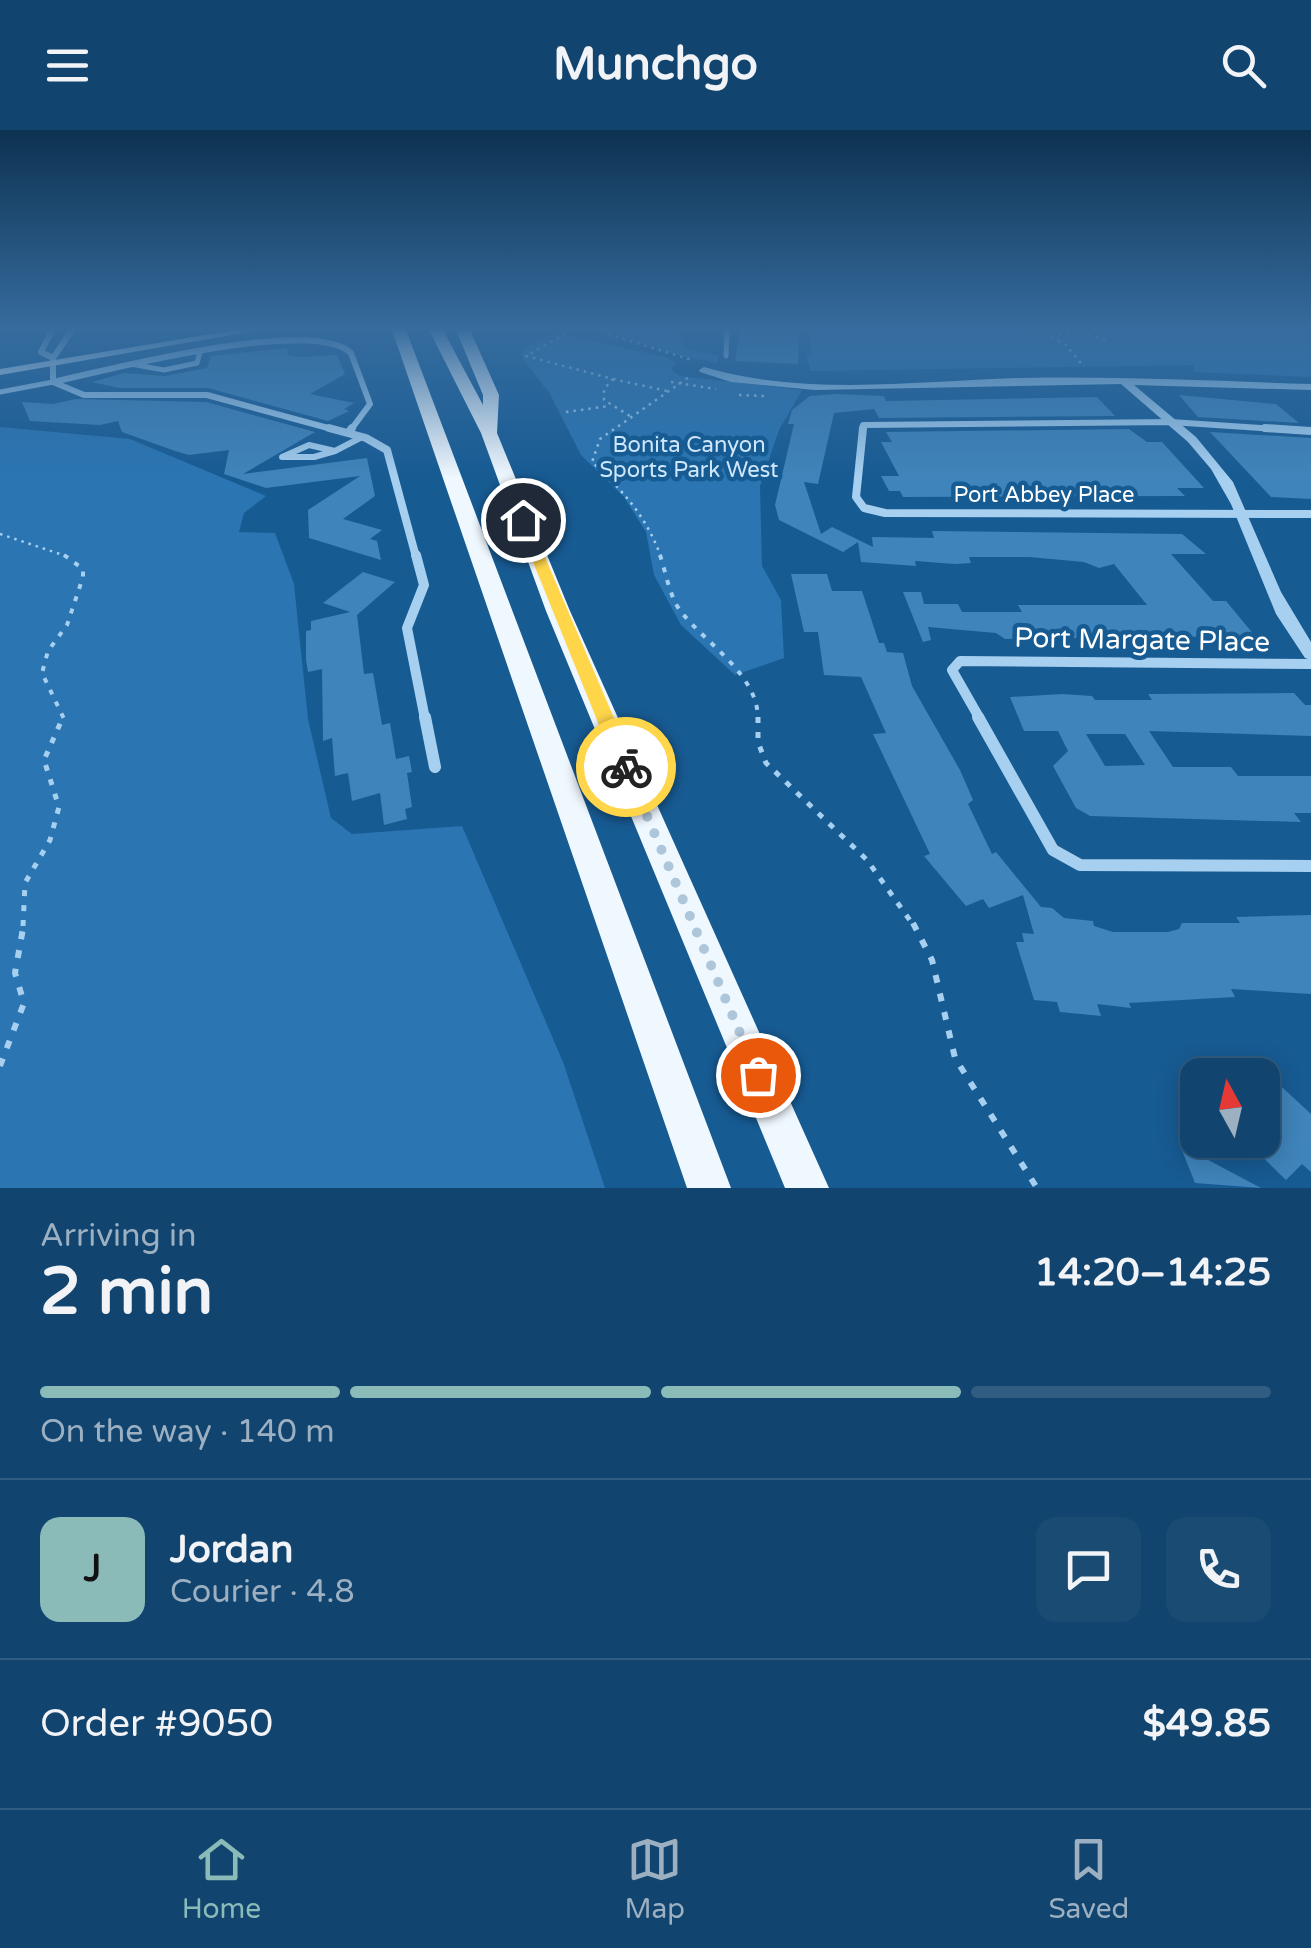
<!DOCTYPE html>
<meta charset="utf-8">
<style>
:root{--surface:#11446e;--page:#1a4b73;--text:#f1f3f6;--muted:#9cb0c2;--line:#305c81;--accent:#8bbbb9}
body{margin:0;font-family:"Varela Round",sans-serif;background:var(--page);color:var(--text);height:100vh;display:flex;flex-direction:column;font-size:38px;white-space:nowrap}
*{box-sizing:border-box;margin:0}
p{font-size:32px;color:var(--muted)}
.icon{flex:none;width:55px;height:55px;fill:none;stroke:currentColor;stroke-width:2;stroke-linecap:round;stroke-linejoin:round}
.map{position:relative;height:1058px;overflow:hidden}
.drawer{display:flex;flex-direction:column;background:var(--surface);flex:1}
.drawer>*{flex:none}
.needle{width:65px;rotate:352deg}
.fabs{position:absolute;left:1180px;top:928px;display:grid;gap:20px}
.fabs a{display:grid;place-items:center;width:100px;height:100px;border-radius:20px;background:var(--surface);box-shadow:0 5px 25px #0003,0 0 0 2px var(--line);font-size:50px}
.pin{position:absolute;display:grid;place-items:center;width:85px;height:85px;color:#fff;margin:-42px;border:5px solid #fff;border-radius:50%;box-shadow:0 2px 10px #0007}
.courier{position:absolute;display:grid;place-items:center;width:100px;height:100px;margin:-50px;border:8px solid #ffd54a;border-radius:50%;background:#fff;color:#222;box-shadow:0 2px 12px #0007}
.head em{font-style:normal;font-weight:700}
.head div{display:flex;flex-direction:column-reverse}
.head{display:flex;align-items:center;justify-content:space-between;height:170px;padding:0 40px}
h1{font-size:65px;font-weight:700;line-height:75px}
.bar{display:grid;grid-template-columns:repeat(4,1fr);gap:15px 10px;align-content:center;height:120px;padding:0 40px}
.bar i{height:12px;border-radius:8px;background:var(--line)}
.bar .on{background:var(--accent)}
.bar p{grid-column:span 4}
.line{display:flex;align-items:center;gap:25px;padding:0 40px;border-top:2px solid var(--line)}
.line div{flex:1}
.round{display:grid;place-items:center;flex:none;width:105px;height:105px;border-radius:20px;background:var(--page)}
header{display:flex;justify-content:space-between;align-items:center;height:130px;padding:0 40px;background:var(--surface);font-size:45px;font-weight:700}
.tabs{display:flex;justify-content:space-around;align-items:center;height:140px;border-top:2px solid var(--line);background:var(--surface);font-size:28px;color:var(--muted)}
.tabs a{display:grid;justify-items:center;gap:5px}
.tabs .on{color:var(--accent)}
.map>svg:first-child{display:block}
</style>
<header><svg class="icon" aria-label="menu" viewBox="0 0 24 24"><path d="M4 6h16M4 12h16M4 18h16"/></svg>Munchgo<svg class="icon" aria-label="search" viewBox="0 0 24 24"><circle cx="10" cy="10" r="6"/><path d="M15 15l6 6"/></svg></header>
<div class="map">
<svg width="1311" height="1058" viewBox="0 0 1311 1058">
<rect width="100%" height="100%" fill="#175b93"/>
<path fill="#2a75b2" d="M 597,200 L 685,200 L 682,217 L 719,226 L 717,233 L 681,226 Z
M 809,200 L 1311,200 L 1311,247 L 1194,242 L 1193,235 L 811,241 L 806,225 L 811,223 Z
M 558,203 L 665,227 L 676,232 L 672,240 L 680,246 L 802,260 L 779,300 L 760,356 L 762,436 L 781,470 L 784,528 L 735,545 L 681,495 L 654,445 L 646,402 L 624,367 L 581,325 L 550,264 L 520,225 L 528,216 Z
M 0,297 L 130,309 L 266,366 L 244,383 L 239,402 L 275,403 L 294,454 L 308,589 L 331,688 L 352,704 L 462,696 L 563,932 L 605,1058 L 0,1058 Z"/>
<path fill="#3f84bb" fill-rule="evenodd" d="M 740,200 L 798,200 L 798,234 L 735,231 Z
M 287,218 L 288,225 L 302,227 L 337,225 L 345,244 L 310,264 L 354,273 L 344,279 L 349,281 L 328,291 L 208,258 L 119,258 L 92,252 L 124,243 L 165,246 L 207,238 L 211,226 Z
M 836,264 L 884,266 L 886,271 L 1097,267 L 1115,286 L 879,288 L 874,279 L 834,283 L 818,354 L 804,352 L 821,404 L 832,397 L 873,417 L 872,407 L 934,408 L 932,401 L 1182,404 L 1206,424 L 1171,424 L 1213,471 L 1226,471 L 1255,506 L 1005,509 L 996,503 L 928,497 L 931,510 L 923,512 L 903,462 L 921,462 L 924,474 L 958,474 L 962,482 L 1022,482 L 1018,475 L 1147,475 L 1114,434 L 1099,438 L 1084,432 L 1029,427 L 969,427 L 971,433 L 955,434 L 915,431 L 916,436 L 861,432 L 858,412 L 843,422 L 779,390 L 775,375 L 794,294 L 788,294 L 792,280 L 810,266 Z
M 1179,265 L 1276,274 L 1299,293 L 1198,287 Z
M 76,269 L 206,272 L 315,302 L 243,344 L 367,328 L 375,366 L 343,389 L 382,400 L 370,409 L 377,411 L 381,430 L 309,408 L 308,380 L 360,346 L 266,358 L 224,344 L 229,320 L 189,325 L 175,321 L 122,302 L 118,291 L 100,295 L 30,291 L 22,272 L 53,274 Z
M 1129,299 L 1147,312 L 1162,312 L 1204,358 L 1177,358 L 1185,366 L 903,367 L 900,361 L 889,361 L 881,346 L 899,346 L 881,312 L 892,312 L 886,302 Z
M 1210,302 L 1311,308 L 1311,369 L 1271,367 Z
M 363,442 L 395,452 L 357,485 L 364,544 L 373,543 L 382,595 L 390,593 L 396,629 L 409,626 L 412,642 L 407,643 L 412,677 L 405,679 L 407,689 L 384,695 L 380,663 L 352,671 L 348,643 L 335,646 L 332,608 L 323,611 L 322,539 L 308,542 L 306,530 L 306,501 L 311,500 L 311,491 L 350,482 L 323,473 Z
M 791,444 L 827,444 L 832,461 L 862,461 L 879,513 L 884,513 L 887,522 L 903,523 L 912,556 L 960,640 L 973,670 L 968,674 L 992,724 L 996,722 L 1041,777 L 1052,778 L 1064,788 L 1093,791 L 1094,796 L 1113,802 L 1168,802 L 1179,799 L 1182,793 L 1240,793 L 1236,787 L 1311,785 L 1311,864 L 1231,859 L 1235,867 L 1129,873 L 1131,878 L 1097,874 L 1101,886 L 1060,882 L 1057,872 L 1034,870 L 1016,812 L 1024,812 L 1022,803 L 1034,804 L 1023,765 L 989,778 L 983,769 L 966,776 L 924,726 L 930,724 L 873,604 L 886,603 L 861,547 L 824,545 L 818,502 L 804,502 Z
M 1294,563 L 1305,575 L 1311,575 L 1311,606 L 1149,601 L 1173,637 L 1231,637 L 1238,646 L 1311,646 L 1311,683 L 1294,683 L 1301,692 L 1090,686 L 1076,678 L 1053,636 L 1068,621 L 1058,601 L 1024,601 L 1010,567 L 1062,564 L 1092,566 L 1095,570 L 1152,570 L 1148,564 ZM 1086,604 L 1125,604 L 1145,635 L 1105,636 Z
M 1271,947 L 1311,984 L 1311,1042 L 1302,1034 L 1286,1050 L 1245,1010 L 1262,1010 L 1262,955 Z
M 1180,1015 L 1261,1058 L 1195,1053 Z"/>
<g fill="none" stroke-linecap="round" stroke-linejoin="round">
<path stroke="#a7d0f0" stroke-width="2.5" stroke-dasharray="2.5 5" stroke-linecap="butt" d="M 572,200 L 526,226 L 613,249 L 604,259 L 604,270 L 630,286
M 594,200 L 692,230
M 1038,200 L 1066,215 L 1084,237
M 1052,206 L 1078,202 L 1105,210
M 613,249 L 667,261
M 671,252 L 716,259
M 739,265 L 764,266
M 566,282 L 609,276
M 0,404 L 69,427
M 661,427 C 646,386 624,362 592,332 L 600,309 L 689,247"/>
<path stroke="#a7d0f0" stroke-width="4" stroke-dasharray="5 8" stroke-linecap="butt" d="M 64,425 L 83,439 L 83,447 L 67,495 L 48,521 L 42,543 L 64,589
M 660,425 C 666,443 670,469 682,483 C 708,515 758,545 758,589"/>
<path stroke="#a7d0f0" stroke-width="5" stroke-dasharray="6 9" stroke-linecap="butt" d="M 758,587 L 758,612 L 766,633 L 867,730 L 914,796
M 23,796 L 25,753 L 50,710 L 59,677 L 44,630 L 63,587"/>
<path stroke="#a7d0f0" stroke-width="6" stroke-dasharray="8 11" stroke-linecap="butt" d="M 913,793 L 932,830 L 955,928 L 1037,1058
M 0,936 L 24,873 L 15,843 L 24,793"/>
<path stroke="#a7d0f0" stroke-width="5" d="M 726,226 L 727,200
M 131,234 L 164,240 L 197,233 L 200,222
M 0,262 L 53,252"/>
<path stroke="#a7d0f0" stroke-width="6" d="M 309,315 L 335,321 L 314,327 L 282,327 Z
M 335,321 L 362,307"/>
<path stroke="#a7d0f0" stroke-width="6" d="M 52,200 L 41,222 L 53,228
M 53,228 L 53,252 L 84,265 L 207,265 L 339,301
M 53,228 L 72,200
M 53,252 C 107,240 313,186 351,223 L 370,274 L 350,301
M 862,301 L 863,295 L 1171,292 L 1304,301"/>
<path stroke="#a7d0f0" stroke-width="8" d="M 329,298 L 366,308 L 387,320 L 416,427
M 863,298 L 856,367 L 864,378 L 885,383 L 1311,384
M 1265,298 L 1311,301
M 348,303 L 352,298"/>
<path stroke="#a7d0f0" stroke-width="10" d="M 416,425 L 424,455 L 407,498 L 425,589
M 980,589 L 952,540 L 960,531 L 1311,534"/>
<path stroke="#a7d0f0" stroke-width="12" d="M 425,587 L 435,637
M 978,587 L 1053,720 L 1080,735 L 1311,736"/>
<path fill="#a7d0f0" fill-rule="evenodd" d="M 704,237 C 806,267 917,251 1022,248 C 1119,246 1214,251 1311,254 L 1311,260 L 1134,255 L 1196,307 L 1233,352 L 1281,462 L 1311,512 L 1311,530 L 1305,528 L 1276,484 L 1231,374 L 1211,339 L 1188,312 L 1121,254 L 815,260 L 731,252 L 700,242 L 699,240 Z"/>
<path fill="#d5eafb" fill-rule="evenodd" d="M 236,200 L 260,200 L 0,245 L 0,239 Z"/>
<path fill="#f0f8ff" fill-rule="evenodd" d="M 392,200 L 406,200 L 731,1058 L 687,1058 Z
M 429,200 L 443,200 L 483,275 L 483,265 L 456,200 L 470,200 L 499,265 L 497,303 L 570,481 L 829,1058 L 785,1058 L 546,481 L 481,303 Z"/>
</g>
<linearGradient id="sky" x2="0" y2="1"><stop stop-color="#0d3251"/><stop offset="0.57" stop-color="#366c9e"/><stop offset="1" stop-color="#366c9e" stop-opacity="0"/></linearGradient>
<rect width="1311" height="348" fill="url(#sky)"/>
<path fill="#ffd54a" d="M 523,386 L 529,390 L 635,637 L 632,642 L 619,642 L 616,637 L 516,390 Z"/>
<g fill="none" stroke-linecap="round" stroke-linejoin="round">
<path stroke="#aec6d9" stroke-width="10" stroke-dasharray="0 18" d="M 626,637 L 758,945"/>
</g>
<g text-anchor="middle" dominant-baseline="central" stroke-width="9" stroke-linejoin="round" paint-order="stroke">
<g font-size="22" fill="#cee7fc" stroke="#175b93">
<text x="689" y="315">Bonita Canyon<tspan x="689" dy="25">Sports Park West</tspan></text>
</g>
<g font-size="22" fill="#fff" stroke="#175b93">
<text x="1044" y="365">Port Abbey Place</text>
</g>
<g font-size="28" fill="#fff" stroke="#175b93">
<text transform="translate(1142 510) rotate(1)">Port Margate Place</text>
</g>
</g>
</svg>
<div class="fabs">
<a><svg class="needle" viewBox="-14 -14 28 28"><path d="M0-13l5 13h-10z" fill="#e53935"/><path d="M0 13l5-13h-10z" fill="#9cb0c2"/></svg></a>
</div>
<div class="pin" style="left:758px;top:945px;background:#ea580c"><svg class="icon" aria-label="bag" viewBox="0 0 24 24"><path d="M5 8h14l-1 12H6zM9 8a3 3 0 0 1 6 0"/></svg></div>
<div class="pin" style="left:523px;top:390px;background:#1f2937"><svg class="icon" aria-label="home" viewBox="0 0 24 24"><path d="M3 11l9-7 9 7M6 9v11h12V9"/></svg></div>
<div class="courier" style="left:626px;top:637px"><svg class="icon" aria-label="bike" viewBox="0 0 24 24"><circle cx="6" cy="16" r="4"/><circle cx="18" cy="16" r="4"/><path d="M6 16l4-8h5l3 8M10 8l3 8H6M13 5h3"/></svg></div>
</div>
<section class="drawer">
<div class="head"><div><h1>2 min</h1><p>Arriving in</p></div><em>14:20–14:25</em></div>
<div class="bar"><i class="on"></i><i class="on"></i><i class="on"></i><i></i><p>On the way · 140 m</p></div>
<div class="line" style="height:180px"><b class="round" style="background:var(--accent);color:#111">J</b><div><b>Jordan</b><p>Courier · 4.8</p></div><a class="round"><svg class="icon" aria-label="chat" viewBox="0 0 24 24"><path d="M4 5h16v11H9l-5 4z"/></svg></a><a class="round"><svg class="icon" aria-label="phone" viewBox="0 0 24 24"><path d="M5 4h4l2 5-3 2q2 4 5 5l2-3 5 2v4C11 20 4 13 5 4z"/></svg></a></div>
<div class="line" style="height:130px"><div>Order #9050</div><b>$49.85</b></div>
</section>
<nav class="tabs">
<a class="on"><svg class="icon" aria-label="home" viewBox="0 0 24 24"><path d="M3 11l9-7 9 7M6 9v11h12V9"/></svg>Home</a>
<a><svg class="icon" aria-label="map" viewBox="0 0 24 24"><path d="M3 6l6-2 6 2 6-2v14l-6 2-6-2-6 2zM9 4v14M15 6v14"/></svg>Map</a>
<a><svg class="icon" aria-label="saved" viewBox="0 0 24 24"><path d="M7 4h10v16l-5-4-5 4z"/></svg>Saved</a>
</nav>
